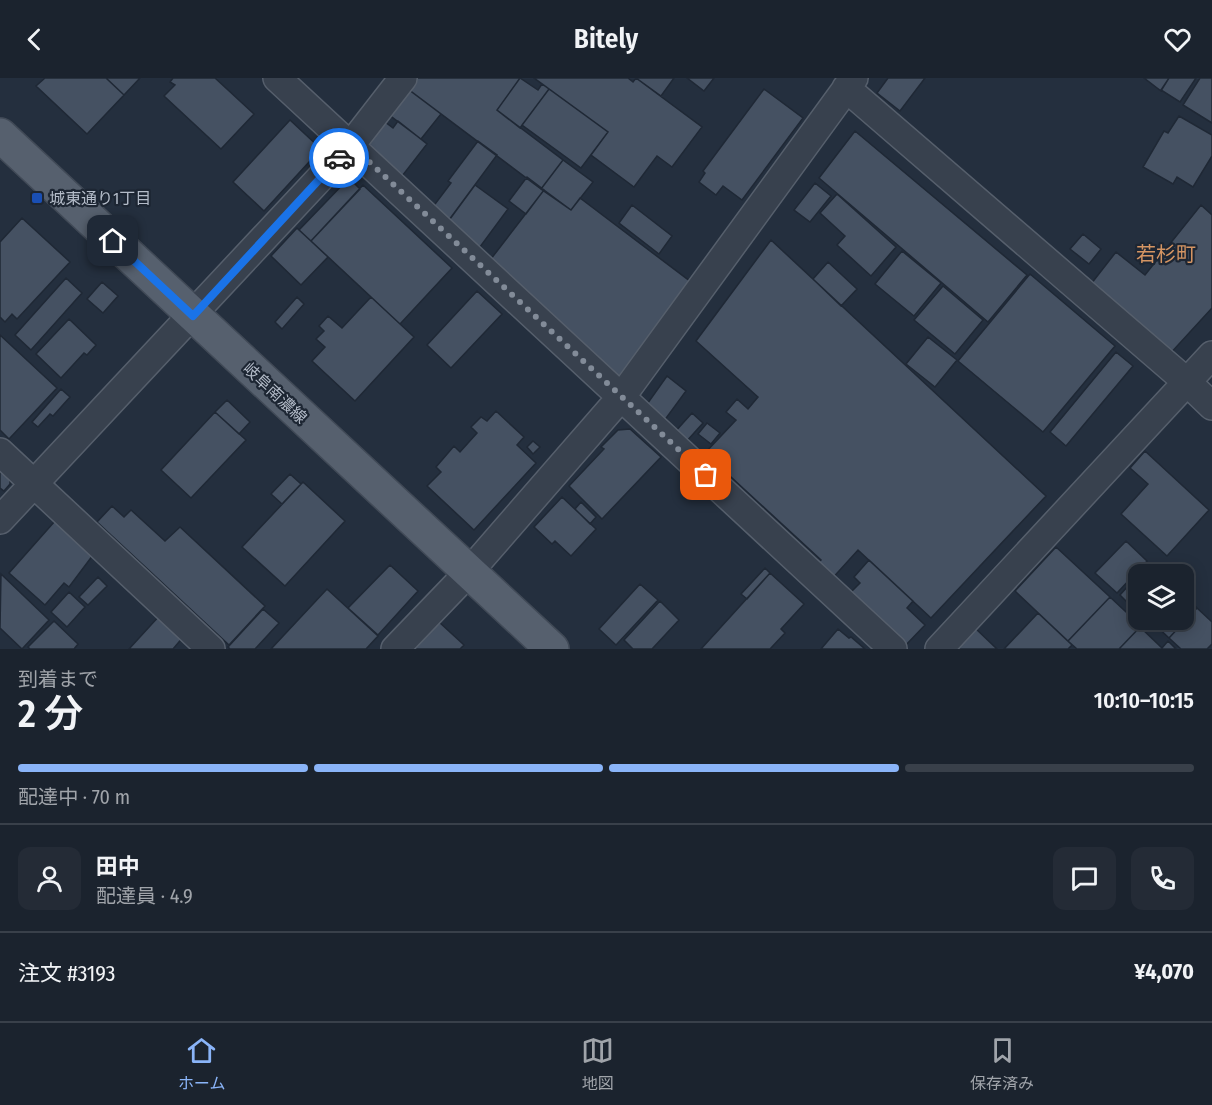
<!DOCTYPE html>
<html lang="ja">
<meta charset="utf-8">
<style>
:root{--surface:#1b232e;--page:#242b36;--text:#f1f3f6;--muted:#a0a4aa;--line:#39404a;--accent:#8ab4f8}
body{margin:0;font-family:"Fira Sans Condensed","Noto Sans JP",sans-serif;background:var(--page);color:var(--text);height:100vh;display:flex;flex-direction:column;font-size:22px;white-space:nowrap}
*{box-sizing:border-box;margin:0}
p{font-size:20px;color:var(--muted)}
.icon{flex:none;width:33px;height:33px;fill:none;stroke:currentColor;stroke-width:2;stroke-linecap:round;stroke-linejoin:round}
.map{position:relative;height:571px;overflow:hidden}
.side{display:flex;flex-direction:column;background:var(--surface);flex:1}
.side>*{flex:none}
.controls{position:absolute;left:1128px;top:486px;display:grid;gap:12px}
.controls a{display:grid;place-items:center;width:66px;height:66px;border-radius:12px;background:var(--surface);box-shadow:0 3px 15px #0003,0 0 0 2px var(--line);font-size:30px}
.pin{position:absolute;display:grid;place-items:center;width:51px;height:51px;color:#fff;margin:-26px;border-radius:12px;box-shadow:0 3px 9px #0006}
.courier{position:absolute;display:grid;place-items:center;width:60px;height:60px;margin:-30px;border:4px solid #1a73e8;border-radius:50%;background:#fff;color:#222;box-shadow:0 2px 8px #0007}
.summary em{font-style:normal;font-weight:600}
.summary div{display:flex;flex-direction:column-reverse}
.summary{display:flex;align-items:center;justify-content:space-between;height:102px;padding:0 18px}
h1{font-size:39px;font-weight:600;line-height:45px}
.bar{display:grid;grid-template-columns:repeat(4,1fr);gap:9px 6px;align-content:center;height:72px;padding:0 18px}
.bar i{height:8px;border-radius:4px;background:var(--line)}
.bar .current{background:var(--accent)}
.bar p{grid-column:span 4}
.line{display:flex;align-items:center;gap:15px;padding:0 18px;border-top:2px solid var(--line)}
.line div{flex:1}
.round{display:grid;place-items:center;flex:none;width:63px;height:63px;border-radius:12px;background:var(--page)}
header{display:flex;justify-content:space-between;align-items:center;height:78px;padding:0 18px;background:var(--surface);font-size:27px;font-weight:600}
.tab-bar{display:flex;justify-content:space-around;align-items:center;height:84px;border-top:2px solid var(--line);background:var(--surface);font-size:16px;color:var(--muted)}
.tab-bar a{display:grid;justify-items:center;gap:3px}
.tab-bar .current{color:var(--accent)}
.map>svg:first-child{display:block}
</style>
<header><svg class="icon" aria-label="back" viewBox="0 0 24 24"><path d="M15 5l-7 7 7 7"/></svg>Bitely<svg class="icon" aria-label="heart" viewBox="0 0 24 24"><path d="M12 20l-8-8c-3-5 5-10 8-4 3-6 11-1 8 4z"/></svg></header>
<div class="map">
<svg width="1212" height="571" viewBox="0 0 1212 571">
<rect width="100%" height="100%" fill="#242f3e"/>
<path fill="#455162" stroke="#1f2835" stroke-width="1.5" d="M 45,0 L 106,0 L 124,17 L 87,56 L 36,8 Z
M 106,0 L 140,0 L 124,17 Z
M 173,0 L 215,0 L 254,36 L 221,71 L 164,18 L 175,7 L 170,4 Z
M 416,0 L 520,0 L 497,32 L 563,82 L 541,111 L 408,11 Z
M 520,0 L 538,12 L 542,6 L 549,11 L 520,50 L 497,32 Z
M 534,0 L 628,0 L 633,4 L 636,0 L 702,49 L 672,89 L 657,78 L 634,109 L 591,77 L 608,54 Z
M 636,0 L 674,0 L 661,18 Z
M 687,0 L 714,0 L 704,13 Z
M 888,0 L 925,0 L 900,33 L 877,15 Z
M 1144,0 L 1169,0 L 1161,13 Z
M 1169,0 L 1196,0 L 1180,24 L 1161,12 Z
M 1200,0 L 1212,0 L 1212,45 L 1183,27 Z
M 408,11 L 441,36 L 421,61 L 388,36 Z
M 549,11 L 608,54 L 581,90 L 522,47 Z
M 764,11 L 803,40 L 742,122 L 723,108 L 716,117 L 699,104 L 705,95 L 703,93 Z
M 1179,38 L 1212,57 L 1212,78 L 1193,109 L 1177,99 L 1173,106 L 1143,89 L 1164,53 L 1168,55 Z
M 290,42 L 321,71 L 264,133 L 233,104 Z
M 398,43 L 427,66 L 399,102 L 366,71 L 385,44 L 393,50 Z
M 855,53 L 1027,197 L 988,244 L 819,100 Z
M 478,63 L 497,77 L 446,146 L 429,134 L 451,105 L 448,103 Z
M 563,82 L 593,104 L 571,132 L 541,111 Z
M 527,99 L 544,112 L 526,136 L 509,123 Z
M 349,100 L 360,111 L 311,163 L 299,152 Z
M 815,105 L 831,118 L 810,144 L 794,132 Z
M 363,107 L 452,190 L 400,246 L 311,163 Z
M 475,107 L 508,131 L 477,173 L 447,145 Z
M 544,112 L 571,132 L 580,120 L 691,204 L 618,300 L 484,190 Z
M 837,116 L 896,169 L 871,198 L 837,167 L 845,158 L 820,135 Z
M 632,127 L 672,158 L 659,176 L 619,145 Z
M 1201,127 L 1212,137 L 1212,230 L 1168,278 L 1091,206 L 1116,174 L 1145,197 Z
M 22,140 L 70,184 L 17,241 L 12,236 L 5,244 L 0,239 L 0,164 Z
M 297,150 L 328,179 L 301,207 L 271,178 Z
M 1083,156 L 1101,171 L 1089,186 L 1070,171 Z
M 771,162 L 1046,418 L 931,540 L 858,472 L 829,504 L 813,489 L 821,482 L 705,375 L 736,342 L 726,334 L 737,321 L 748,331 L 758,319 L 696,263 Z
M 902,173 L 941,205 L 914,238 L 875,206 Z
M 828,184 L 857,211 L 841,228 L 813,201 Z
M 1030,196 L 1115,268 L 1043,354 L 958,283 Z
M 66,200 L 82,215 L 31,272 L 15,257 Z
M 102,204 L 118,218 L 103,235 L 87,221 Z
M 943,208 L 983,242 L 955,276 L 914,242 Z
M 477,213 L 502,236 L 451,290 L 427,267 Z
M 297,219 L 304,226 L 282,251 L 275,244 Z
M 371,219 L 414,259 L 355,323 L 312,283 L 325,269 L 316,261 L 324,253 L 319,248 L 328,238 L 342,250 Z
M 69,241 L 96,267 L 87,277 L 84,275 L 61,300 L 36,276 Z
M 0,257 L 57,310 L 9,361 L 0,352 Z
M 928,259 L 957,282 L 935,309 L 906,286 Z
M 1116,274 L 1133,288 L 1066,368 L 1050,354 Z
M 667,298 L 686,313 L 664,343 L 645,329 Z
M 61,311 L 70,319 L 53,338 L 50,336 L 38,349 L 32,344 Z
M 227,322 L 250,344 L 239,356 L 215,334 Z
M 496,333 L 524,359 L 517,367 L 536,385 L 474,452 L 427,408 L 441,394 L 436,389 L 454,368 L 460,374 L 477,355 L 471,349 L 481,339 L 487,343 Z
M 215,334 L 246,362 L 191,420 L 161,392 Z
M 692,335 L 703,345 L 685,365 L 674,355 Z
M 707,345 L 720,355 L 711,366 L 698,356 Z
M 630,351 L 661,379 L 602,441 L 569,408 L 604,371 L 601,369 L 618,352 Z
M 533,363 L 540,369 L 533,376 L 527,369 Z
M 1145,373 L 1209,432 L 1167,478 L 1121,436 L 1148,406 L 1130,390 Z
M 0,386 L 10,395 L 10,406 L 4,413 L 0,410 Z
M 290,396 L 301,406 L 282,426 L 271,416 Z
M 303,404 L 345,443 L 285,508 L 242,469 Z
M 562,419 L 596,451 L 571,478 L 555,463 L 552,466 L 534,449 Z
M 581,424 L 596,439 L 590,446 L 575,431 Z
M 112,428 L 124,439 L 131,432 L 165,463 L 180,449 L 265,528 L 229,567 L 97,444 Z
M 55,443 L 93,477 L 69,509 L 64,505 L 45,527 L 9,495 Z
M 1126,463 L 1147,483 L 1117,515 L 1095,495 Z
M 1056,469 L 1110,519 L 1068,563 L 1015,513 Z
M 869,482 L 913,523 L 907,530 L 925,547 L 903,570 L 849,516 L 860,505 L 854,499 Z
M 1150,485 L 1162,496 L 1139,496 Z
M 390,487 L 418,513 L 378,557 L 348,530 Z
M 765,490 L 770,495 L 747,521 L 741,516 Z
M 770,495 L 804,526 L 781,551 L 785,555 L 770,571 L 701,571 Z
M 1,496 L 49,542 L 22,571 L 0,550 Z
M 1138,497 L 1138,532 L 1137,534 L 1120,517 Z
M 98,499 L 107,508 L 88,527 L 79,519 Z
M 640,506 L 658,522 L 616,567 L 599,551 Z
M 327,511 L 378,558 L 366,571 L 271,571 Z
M 69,514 L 85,529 L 67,549 L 51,534 Z
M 1184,517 L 1197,530 L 1169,560 L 1150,542 L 1184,542 Z
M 1110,519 L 1141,548 L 1119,571 L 1077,571 L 1068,563 Z
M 660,523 L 679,542 L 652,571 L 633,571 L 624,562 Z
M 1197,530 L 1212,544 L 1212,566 L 1207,571 L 1181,571 L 1169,560 Z
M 263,531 L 279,545 L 255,571 L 230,571 L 228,569 Z
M 1038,535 L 1072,567 L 1068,571 L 1004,571 Z
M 161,536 L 184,558 L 173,571 L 129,571 Z
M 54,543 L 78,566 L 74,571 L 30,571 L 28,569 Z
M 439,544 L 464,567 L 460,571 L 413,571 Z
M 1140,549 L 1162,570 L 1168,563 L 1176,571 L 1119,571 Z
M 975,550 L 997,571 L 955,571 Z
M 838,551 L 849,560 L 851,559 L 865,571 L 821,571 Z"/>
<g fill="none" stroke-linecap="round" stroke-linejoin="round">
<defs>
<path id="street" d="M 277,0 L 893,571
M 846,10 L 1187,304 L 1212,328
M 0,374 L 211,571
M 0,442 L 351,67 L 403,0
M 395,571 L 469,494 L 622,318 L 854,0
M 939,571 L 1212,277"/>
<path id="primary" d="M 0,57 L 552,571"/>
</defs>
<use href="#street" stroke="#565f6c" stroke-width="30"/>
<use href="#primary" stroke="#414a57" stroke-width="36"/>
<use href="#street" stroke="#38414e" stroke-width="27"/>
<use href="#primary" stroke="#56606e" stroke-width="33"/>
</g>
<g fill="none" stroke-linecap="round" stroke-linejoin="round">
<path stroke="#828b98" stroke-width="6" stroke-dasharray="0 10.8" d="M 339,80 L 351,67 L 706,397"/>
<path stroke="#1a73e8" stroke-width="8" d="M 113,163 L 193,238 L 339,80"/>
</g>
<rect fill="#1a4fb4" stroke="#1d2633" stroke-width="2" x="31" y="114" width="12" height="12" rx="3"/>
<g text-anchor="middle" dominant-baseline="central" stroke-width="4.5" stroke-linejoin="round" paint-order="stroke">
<g font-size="16" fill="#b4bcc9" stroke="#1d2633" text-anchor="start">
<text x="49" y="120">城東通り1丁目</text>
</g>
<g font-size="16" fill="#b4bcc9" stroke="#1d2633">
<text transform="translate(275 315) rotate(43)">岐阜南濃線</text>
</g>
<g font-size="20" fill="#d59563" stroke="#1d2633">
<text x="1166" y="176">若杉町</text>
</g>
</g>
</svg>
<div class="controls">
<a><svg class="icon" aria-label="layers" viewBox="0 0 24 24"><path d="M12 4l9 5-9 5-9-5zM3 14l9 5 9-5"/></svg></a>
</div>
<div class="pin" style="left:706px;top:397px;background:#ea580c"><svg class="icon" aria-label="bag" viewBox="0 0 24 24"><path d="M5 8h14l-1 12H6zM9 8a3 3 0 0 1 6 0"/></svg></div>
<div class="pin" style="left:113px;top:163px;background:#1f2937"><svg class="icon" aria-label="home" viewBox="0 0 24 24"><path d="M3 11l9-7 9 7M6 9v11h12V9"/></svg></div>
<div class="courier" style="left:339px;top:80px"><svg class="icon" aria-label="car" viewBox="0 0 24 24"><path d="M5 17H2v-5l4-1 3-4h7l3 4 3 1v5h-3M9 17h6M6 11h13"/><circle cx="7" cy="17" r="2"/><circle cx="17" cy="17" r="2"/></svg></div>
</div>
<section class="side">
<div class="summary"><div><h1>2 分</h1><p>到着まで</p></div><em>10:10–10:15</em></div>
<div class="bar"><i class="current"></i><i class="current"></i><i class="current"></i><i></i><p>配達中 · 70 m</p></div>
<div class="line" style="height:108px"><a class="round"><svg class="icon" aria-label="person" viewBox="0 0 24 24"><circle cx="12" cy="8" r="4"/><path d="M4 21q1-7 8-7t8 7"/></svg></a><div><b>田中</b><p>配達員 · 4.9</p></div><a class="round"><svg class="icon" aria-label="chat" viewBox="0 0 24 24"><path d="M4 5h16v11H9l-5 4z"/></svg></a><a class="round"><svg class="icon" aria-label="phone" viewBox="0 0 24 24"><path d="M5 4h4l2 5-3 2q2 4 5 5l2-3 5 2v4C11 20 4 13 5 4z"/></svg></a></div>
<div class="line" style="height:78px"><div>注文 #3193</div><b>¥4,070</b></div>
</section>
<nav class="tab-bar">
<a class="current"><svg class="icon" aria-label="home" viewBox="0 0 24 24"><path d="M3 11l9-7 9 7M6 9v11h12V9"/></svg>ホーム</a>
<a><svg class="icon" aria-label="map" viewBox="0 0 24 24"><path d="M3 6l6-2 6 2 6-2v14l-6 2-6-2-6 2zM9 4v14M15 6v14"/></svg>地図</a>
<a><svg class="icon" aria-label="saved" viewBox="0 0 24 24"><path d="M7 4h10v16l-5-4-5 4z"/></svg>保存済み</a>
</nav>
